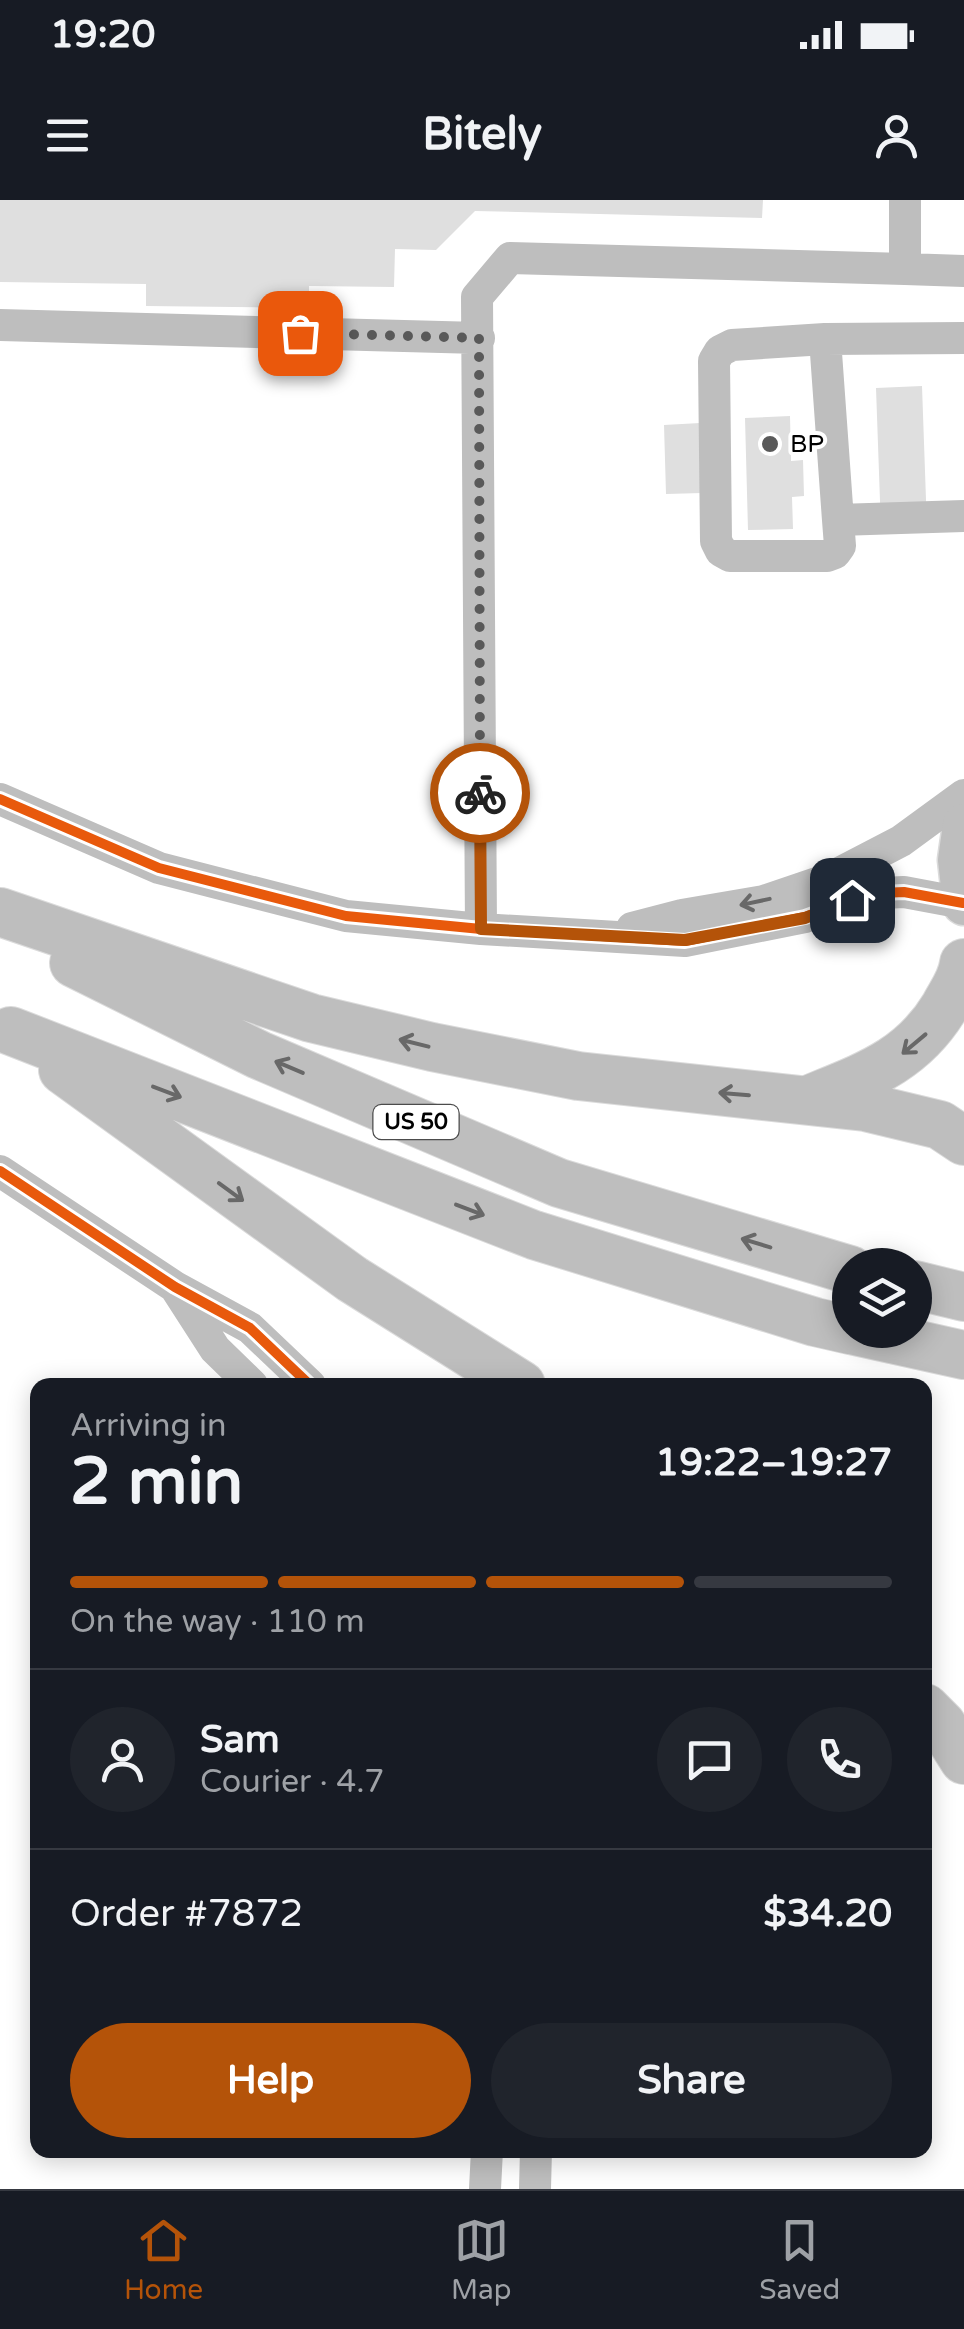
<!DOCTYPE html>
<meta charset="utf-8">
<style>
:root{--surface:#171b24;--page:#20242c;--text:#f1f3f6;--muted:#9ea1a6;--line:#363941;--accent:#b45309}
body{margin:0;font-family:"Varela Round",sans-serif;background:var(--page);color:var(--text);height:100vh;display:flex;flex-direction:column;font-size:38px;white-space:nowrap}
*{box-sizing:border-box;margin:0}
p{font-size:32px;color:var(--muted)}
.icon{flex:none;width:55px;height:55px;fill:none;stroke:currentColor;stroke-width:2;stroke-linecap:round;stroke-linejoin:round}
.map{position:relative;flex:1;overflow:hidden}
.drawer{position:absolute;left:30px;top:1178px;width:902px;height:780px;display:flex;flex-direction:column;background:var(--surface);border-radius:20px;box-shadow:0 5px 25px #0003}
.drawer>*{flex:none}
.controls{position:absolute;left:832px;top:1048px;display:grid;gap:20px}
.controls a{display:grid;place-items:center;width:100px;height:100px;border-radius:50%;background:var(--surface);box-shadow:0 5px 25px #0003;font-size:50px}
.pin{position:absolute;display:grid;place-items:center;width:85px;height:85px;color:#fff;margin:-42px;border-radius:20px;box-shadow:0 5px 15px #0006}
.courier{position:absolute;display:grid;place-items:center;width:100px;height:100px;margin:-50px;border:8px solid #b45309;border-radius:50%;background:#fff;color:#222;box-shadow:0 2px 12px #0007}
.head em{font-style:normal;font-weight:700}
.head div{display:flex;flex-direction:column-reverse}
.head{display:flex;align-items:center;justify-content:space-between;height:170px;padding:0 40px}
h1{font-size:65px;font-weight:700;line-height:75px}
.bar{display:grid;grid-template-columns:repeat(4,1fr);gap:15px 10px;align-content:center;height:120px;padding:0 40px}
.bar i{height:12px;border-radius:8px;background:var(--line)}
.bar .active{background:var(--accent)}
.bar p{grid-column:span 4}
.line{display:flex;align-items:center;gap:25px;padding:0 40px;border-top:2px solid var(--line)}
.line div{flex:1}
.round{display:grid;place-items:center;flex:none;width:105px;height:105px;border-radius:52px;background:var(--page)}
.primary-button{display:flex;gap:20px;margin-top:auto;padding:20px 40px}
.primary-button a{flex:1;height:115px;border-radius:60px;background:var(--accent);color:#fff;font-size:40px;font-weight:700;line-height:115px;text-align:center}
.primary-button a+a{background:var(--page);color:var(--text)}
.status{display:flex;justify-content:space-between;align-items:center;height:70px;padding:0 50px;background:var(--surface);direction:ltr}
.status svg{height:28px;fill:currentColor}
header{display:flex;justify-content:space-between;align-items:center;height:130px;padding:0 40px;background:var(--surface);font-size:45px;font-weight:700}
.menu{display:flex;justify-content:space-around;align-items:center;height:140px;border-top:2px solid var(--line);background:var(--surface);font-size:28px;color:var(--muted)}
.menu a{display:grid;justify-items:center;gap:5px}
.menu .active{color:var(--accent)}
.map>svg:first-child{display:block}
</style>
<div class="status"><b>19:20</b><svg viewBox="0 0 49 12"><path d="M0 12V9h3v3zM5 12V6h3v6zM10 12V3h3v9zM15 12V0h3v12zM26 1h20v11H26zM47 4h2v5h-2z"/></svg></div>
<header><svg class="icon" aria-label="menu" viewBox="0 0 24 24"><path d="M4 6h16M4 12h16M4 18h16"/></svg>Bitely<svg class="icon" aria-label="person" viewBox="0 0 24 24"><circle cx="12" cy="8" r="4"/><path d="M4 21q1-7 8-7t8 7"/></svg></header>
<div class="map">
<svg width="964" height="1989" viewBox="0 0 964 1989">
<rect width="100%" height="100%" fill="#fff"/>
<path fill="#dfdfdf" d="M 0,0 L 763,0 L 762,18 L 475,11 L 436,50 L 395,49 L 394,87 L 309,86 L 309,108 L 146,106 L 146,84 L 0,82 Z
M 922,186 L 927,328 L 881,329 L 876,188 Z
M 790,216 L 791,261 L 803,260 L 804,296 L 792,297 L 793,329 L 748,330 L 745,218 Z
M 700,223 L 702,293 L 666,294 L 664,225 Z"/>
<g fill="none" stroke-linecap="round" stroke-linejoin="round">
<defs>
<path id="major" d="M 964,625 L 959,660 L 964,704"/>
<path id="highway" d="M 0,712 L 311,818 L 432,847 L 578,876 L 865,907 L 940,925 L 964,941
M 74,763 L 259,855 L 559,983 L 850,1070
M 11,831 L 534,1035 L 815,1122 L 850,1130
M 63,870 L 352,1079 L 521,1185
M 810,899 C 866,876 912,861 945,806 C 953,791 962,780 964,763
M 915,1085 L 964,1097
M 851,1130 L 964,1155
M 925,1508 L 942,1525 L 964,1560"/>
</defs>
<use href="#major" stroke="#dbdbdb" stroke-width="45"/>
<use href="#highway" stroke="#dbdbdb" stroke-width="50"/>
<path stroke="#bebebe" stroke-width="32" d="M 905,0 L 905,69 L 964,71
M 0,125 L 479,138
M 964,138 L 825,139 L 838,320 L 964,316
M 825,139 L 732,145 L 720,151 L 714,161 L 716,341 L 721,351 L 730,356 L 827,356 L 835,353 L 840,346 L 838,320
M 0,599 L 159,668 L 346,716 L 481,729 L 685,741 L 805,717 L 851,700 L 882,693 L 904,692 L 963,703
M 632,728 L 682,715 L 764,701 L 826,680 L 901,641 L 964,595
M 481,729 L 477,97 L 510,58 L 905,69
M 0,971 L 175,1087 L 250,1128 L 310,1185
M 177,1090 L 215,1149 L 252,1185
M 485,1989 L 487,1950
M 535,1989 L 536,1950"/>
<use href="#major" stroke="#bebebe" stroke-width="42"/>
<use href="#highway" stroke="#bebebe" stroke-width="48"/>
<defs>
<path id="cycleway" d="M 0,599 L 159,668 L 346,716 L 481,729 L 685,741 L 805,717 L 851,700 L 882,693 L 904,692 L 963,703
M 0,971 L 175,1087 L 250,1128 L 310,1185"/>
</defs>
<use href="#cycleway" stroke="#fff" stroke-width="16"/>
<use href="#cycleway" stroke="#e8590c" stroke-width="10"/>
</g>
<defs><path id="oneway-shaft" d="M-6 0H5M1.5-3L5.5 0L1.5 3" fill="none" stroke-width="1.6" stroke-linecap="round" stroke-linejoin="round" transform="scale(2.5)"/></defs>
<g stroke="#686868">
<use href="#oneway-shaft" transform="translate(755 702) rotate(168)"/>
<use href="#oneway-shaft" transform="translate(414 843) rotate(-166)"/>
<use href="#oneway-shaft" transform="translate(914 844) rotate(140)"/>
<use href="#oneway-shaft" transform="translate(289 867) rotate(-157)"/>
<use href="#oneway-shaft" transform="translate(167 892) rotate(21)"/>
<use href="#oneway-shaft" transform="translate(734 894) rotate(-175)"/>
<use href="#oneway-shaft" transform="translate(231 992) rotate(36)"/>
<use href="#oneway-shaft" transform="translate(470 1010) rotate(21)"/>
<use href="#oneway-shaft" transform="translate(756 1043) rotate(-163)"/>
</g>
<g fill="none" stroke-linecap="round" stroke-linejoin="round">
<path stroke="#595959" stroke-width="10" stroke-dasharray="0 18" d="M 300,133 L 479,138 L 480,593"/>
<path stroke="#b45309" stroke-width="12" d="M 480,593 L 481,729 L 685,740 L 805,718 L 852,700"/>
</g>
<circle fill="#595959" stroke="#fff" stroke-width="4" cx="770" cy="244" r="10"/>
<g text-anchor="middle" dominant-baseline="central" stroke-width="8" stroke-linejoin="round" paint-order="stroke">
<rect fill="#fff" stroke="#4c4c4c" stroke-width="2.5" x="373.5" y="905" width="85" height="34" rx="8"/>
<g font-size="22" font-weight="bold" fill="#000">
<text x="416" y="922">US 50</text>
</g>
<g font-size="25" fill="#000" stroke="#fff" text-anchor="start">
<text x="790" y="244">BP</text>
</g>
</g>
</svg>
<div class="controls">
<a><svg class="icon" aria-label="layers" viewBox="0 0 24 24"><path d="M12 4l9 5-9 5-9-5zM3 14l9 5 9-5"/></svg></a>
</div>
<div class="pin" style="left:300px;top:133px;background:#ea580c"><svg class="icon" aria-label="bag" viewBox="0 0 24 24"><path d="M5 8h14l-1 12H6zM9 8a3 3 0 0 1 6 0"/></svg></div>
<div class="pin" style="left:852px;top:700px;background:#1f2937"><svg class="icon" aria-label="home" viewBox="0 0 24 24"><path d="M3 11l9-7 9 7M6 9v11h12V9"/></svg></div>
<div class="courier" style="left:480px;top:593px"><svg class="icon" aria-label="bike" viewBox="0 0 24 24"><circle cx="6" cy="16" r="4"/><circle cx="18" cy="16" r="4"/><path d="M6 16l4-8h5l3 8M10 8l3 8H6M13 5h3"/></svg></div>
<section class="drawer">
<div class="head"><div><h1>2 min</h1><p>Arriving in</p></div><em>19:22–19:27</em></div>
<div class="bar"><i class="active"></i><i class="active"></i><i class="active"></i><i></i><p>On the way · 110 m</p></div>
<div class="line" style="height:180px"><a class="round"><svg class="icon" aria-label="person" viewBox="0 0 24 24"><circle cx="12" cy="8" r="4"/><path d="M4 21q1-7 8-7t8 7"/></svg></a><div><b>Sam</b><p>Courier · 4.7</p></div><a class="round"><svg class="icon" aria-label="chat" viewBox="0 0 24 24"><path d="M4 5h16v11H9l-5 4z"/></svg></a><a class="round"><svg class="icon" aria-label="phone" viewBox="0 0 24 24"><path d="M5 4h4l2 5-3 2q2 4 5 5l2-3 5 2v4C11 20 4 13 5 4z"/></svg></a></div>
<div class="line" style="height:130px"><div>Order #7872</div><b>$34.20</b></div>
<div class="primary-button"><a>Help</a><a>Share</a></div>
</section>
</div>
<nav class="menu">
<a class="active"><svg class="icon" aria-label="home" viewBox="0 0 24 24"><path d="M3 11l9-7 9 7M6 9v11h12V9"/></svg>Home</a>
<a><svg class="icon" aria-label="map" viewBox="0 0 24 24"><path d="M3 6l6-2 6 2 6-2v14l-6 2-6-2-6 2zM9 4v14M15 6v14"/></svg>Map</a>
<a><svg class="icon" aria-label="saved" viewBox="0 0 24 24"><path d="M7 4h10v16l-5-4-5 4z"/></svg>Saved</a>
</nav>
